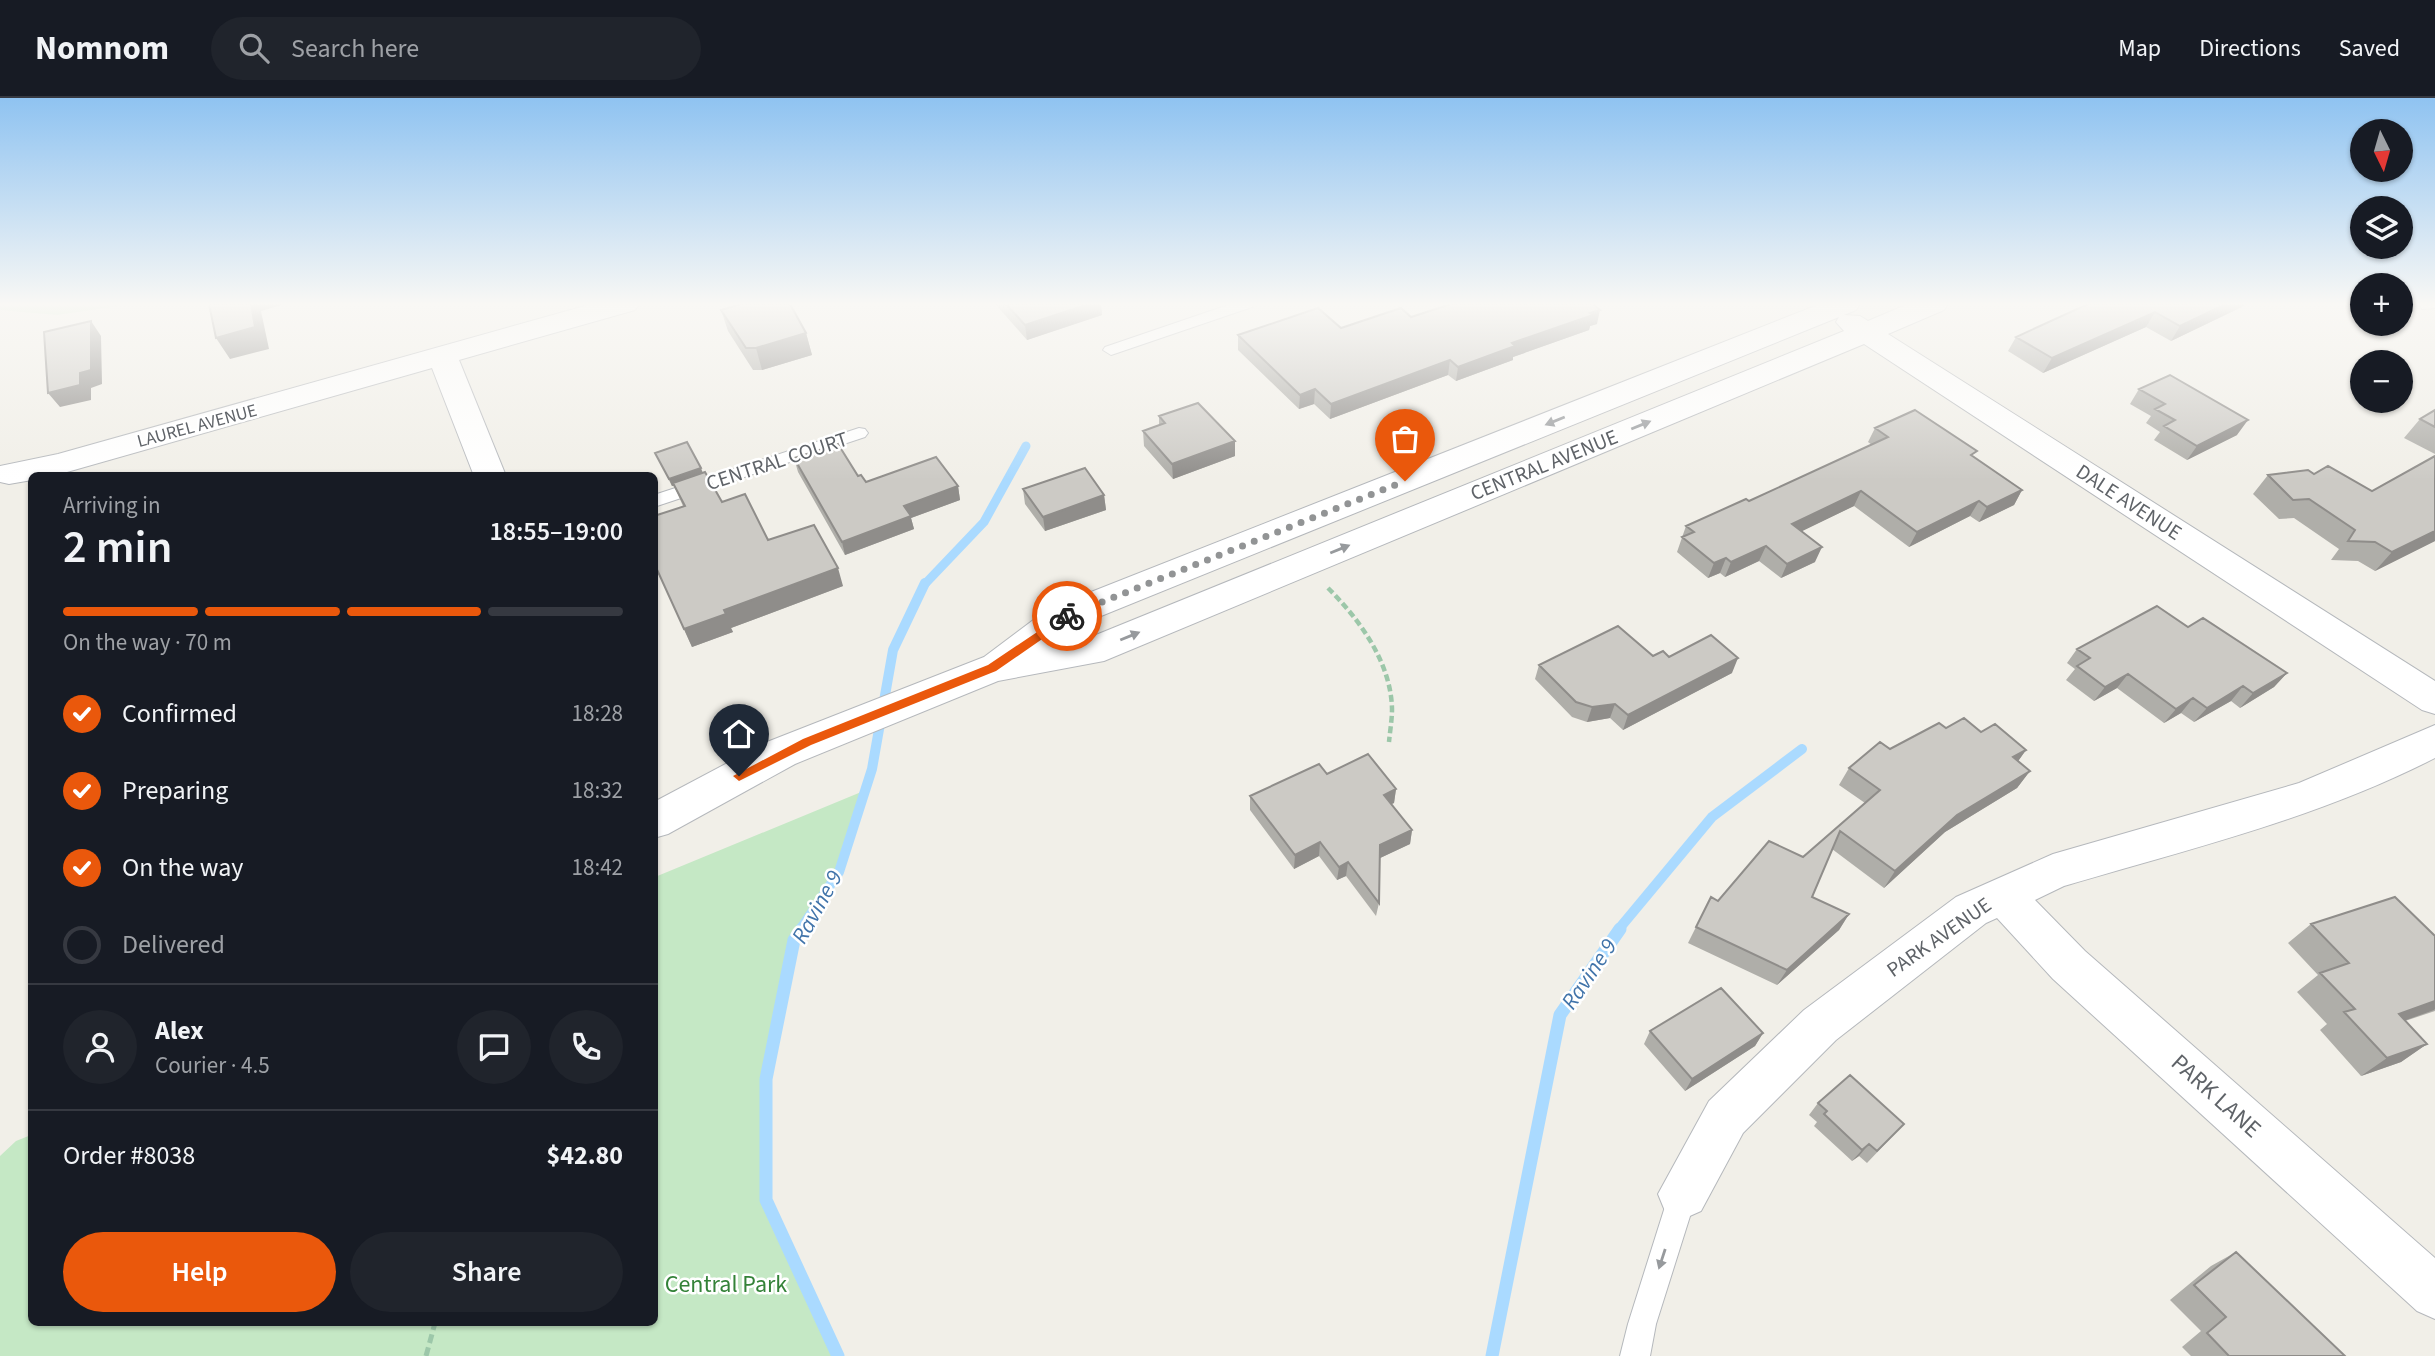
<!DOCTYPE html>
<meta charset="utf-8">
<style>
:root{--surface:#171b24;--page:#20242c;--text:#f1f3f6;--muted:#9ea1a6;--line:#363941;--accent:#ea580c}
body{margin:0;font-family:"Source Sans 3",sans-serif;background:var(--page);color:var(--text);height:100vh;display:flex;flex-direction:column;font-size:26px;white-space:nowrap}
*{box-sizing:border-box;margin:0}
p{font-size:23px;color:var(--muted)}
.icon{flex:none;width:38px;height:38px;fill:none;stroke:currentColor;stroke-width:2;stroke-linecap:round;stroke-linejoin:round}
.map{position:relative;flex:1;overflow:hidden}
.details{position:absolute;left:28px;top:374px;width:630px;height:854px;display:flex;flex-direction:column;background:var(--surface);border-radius:10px;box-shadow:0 2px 5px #0004}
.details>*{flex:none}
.needle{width:46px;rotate:175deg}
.fabs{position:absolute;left:2350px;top:21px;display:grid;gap:14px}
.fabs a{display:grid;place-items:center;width:63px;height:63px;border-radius:50%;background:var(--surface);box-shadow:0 2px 5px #0004;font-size:35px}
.pin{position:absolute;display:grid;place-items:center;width:60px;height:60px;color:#fff;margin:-72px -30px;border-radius:50% 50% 50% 0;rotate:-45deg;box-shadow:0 0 7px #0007}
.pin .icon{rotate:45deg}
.courier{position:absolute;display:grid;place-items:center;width:70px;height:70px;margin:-35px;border:5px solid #ea580c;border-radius:50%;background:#fff;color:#222;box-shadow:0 2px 9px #0007}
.overview em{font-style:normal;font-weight:600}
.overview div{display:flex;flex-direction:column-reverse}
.overview{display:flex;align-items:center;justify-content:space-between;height:119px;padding:0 35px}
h1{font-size:46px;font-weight:600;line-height:52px}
.bar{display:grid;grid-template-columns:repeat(4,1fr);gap:10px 7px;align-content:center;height:84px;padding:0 35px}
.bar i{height:9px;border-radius:5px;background:var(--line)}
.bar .selected{background:var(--accent)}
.bar p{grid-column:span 4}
.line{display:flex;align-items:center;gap:18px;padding:0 35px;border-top:2px solid var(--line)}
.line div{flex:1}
.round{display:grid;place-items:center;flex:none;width:74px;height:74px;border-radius:37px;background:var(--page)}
ol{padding:0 35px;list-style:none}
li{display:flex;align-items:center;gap:21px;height:77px}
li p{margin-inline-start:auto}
li .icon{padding:7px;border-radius:50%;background:var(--accent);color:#fff;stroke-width:4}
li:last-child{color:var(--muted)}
li i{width:38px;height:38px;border:4px solid var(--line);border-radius:50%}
.action{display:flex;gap:14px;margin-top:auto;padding:14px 35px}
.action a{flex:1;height:80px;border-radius:42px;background:var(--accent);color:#fff;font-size:28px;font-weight:600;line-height:80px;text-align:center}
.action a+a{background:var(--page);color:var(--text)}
header{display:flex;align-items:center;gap:42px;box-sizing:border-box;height:98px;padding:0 35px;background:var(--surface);border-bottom:2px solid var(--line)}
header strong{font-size:33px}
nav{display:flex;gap:38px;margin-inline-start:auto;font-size:24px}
.search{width:490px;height:63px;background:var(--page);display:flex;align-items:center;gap:18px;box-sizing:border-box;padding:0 24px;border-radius:38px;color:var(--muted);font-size:26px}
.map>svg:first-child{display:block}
</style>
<header>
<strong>Nomnom</strong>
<div class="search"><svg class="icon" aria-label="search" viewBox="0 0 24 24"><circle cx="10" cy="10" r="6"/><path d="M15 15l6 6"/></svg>Search here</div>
<nav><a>Map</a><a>Directions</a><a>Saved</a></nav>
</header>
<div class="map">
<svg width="2435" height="1258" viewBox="0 0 2435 1258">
<rect width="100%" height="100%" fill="#f1efe8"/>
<path fill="#c5e8c5" d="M 0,206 L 132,206 L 57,217 L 0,212 Z
M 866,692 L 839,774 L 794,842 L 766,981 L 766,1102 L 838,1258 L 0,1258 L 0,1058 L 16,1043 L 31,1037 L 32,1225 L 654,1225 L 655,779 Z"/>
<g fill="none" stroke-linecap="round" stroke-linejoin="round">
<path stroke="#aadaff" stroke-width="9" d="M 924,487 L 984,424 L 1026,348"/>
<path stroke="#aadaff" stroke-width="10" d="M 800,832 L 839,774 L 872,671 L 893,552 L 925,485
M 1618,832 L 1712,719 L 1802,651"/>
<path stroke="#aadaff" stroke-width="13" d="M 802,831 L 794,842 L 766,981 L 766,1102 L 838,1258
M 1492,1258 L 1560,917 L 1620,831"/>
<defs>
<path id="service" d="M 1231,206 L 1255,206 L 1252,209 L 1117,255 L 1111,257 L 1103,252 L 1105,249 Z
M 2420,206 L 2435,206 L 2435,210 L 2422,211 Z
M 859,330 L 865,331 L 868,335 L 865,339 L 654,409 L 654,397 Z
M 1683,1083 L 1693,1087 L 1697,1096 L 1656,1226 L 1650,1258 L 1620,1258 L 1628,1226 L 1669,1096 L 1673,1087 Z"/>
<path id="minor" d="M 592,206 L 639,206 L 635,212 L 459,262 L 506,378 L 474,378 L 432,270 L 60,376 L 32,378 L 32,382 L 9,386 L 0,384 L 0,368 L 58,356 Z
M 1820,206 L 1860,206 L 1856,212 L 1844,217 L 1860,218 L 1868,223 L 1908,206 L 1948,206 L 1944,212 L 1888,236 L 2435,583 L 2435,616 L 2422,612 L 1864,246 L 1104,563 L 998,583 L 795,666 L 668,736 L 654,740 L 654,704 L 767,644 L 984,559 L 1048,511 ZM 1839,219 L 1836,224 L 1844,233 L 1086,541 L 1049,547 L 1074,529 Z
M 2435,627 L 2435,660 C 2318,720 2189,751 2064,788 L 2035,802 L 2085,853 L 2435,1160 L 2435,1221 L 2417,1213 L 2053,881 L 1997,820 L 1986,825 L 1836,942 L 1743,1035 L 1701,1113 L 1683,1121 L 1665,1113 L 1658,1096 L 1709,1003 L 1804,912 L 1956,799 L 2053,756 L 2299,685 Z"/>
</defs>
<use href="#service" stroke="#b5b8bc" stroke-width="2"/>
<use href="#minor" stroke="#b5b8bc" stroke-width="2"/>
<path stroke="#9cc7a9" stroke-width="4.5" stroke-dasharray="7 3.5" stroke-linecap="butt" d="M 1328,490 C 1359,521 1391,564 1392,611 C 1392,622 1390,633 1389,644"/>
<path stroke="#9cc7a9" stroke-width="5" stroke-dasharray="9 4.5" stroke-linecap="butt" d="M 426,1258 L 435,1225"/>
<use href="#service" fill="#fff" fill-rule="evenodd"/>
<use href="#minor" fill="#fff" fill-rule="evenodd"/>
</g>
<path fill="#afaea9" d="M 992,206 L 1101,206 L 1102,217 L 1027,242 L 997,208 Z
M 2088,206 L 2248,206 L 2171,243 L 2146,229 L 2043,275 L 2008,253 L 2016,239 Z
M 721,212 L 806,235 L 812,257 L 762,272 L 753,272 L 728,233 Z
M 1597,226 L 1590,228 L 1589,232 L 1513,259 L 1513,262 L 1456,283 L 1448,277 L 1330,321 L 1314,306 L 1299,311 L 1238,252 L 1238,237 L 1341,230 Z
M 2139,291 L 2237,337 L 2187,362 L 2154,342 L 2160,334 L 2146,325 L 2151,318 L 2130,306 Z
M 2435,312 L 2435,356 L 2404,340 L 2420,321 Z
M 1159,318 L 1235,343 L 1235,358 L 1173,381 L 1144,348 L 1143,333 L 1159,327 Z
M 1875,330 L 1974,359 L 2022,392 L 2014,407 L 1979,424 L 1970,418 L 1909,449 L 1854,408 L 1801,433 L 1815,464 L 1781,480 L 1759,463 L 1725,479 L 1720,475 L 1708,480 L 1677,454 L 1686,428 L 1749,403 L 1872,347 L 1868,344 Z
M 655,355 L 703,375 L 722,404 L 768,442 L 843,488 L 731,530 L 733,534 L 692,549 L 654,466 L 683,408 L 674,388 L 672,388 Z
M 794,360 L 858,378 L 866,384 L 958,388 L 960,402 L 911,420 L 914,431 L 845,457 L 798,374 Z
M 2268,377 L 2435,443 L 2375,473 L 2358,463 L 2331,462 L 2339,451 L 2294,420 L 2279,421 L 2253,396 Z
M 1023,391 L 1104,397 L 1106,412 L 1045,433 L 1025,406 Z
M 2188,529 L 2287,575 L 2274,589 L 2240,610 L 2231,603 L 2194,624 L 2181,615 L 2164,625 L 2117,590 L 2094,603 L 2066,582 L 2075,571 L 2067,565 L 2077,551 Z
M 1653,558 L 1669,559 L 1732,575 L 1623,632 L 1610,620 L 1587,624 L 1572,619 L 1535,581 L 1539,567 Z
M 1946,630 L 1981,634 L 2026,652 L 2018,663 L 2030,673 L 2017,690 L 1945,734 L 1884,790 L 1832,751 L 1812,799 L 1849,816 L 1839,832 L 1777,887 L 1688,845 L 1711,799 L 1718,803 L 1803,759 L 1865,705 L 1839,687 L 1849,670 L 1890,651 Z
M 1327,676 L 1396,691 L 1394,705 L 1391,706 L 1412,732 L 1410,746 L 1380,760 L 1379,805 L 1376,818 L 1346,778 L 1337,782 L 1319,758 L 1294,771 L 1250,712 L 1250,698 Z
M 2311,826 L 2435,838 L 2435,913 L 2405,923 L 2427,946 L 2401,964 L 2361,978 L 2320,932 L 2327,926 L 2297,894 L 2318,877 L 2288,845 Z
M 1650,933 L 1763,935 L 1755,948 L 1685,993 L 1644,946 Z
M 1818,1005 L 1904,1026 L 1867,1065 L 1859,1058 L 1852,1063 L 1814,1028 L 1817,1024 L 1809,1017 Z
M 2236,1154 L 2345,1258 L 2191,1258 L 2182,1249 L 2201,1233 L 2170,1202 L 2211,1168 Z"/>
<path fill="#8f8d8a" d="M 251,206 L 285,206 L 261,213 L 269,251 L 230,261 L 216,240 Z
M 1089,206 L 1101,206 L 1102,217 L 1027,242 L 1025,227 Z
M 2226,206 L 2248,206 L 2171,243 L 2180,228 Z
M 1600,212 L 1597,226 L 1590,228 L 1589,232 L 1513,259 L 1513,262 L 1456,283 L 1458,269 L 1512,245 Z
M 2155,214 L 2146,229 L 2043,275 L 2052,260 Z
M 91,223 L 101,238 L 102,286 L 91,290 L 91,302 L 60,309 L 48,295 L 80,275 Z
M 806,235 L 812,257 L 762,272 L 756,250 Z
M 1450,262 L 1448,277 L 1330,321 L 1331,306 Z
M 1315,291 L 1314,306 L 1299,311 L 1300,297 Z
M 2248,322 L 2237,337 L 2187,362 L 2197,348 Z
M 1235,343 L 1235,358 L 1173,381 L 1172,366 Z
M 701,370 L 704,378 L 672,388 L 669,381 Z
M 958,388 L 960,402 L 911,420 L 914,431 L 845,457 L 842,444 L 904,408 Z
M 2022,392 L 2014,407 L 1979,424 L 1987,409 Z
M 1861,393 L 1854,408 L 1786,441 L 1792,426 Z
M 1104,397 L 1106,412 L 1045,433 L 1043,419 Z
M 1979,403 L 1970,418 L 1909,449 L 1917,434 Z
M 2435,433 L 2435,443 L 2375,473 L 2392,454 Z
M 1766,448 L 1759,463 L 1725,479 L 1731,464 Z
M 1822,449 L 1815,464 L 1781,480 L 1787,466 Z
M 1726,460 L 1720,475 L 1708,480 L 1714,465 Z
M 838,470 L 843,488 L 731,530 L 733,534 L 692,549 L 684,531 L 724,512 Z
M 1738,560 L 1732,575 L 1623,632 L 1628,617 Z
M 2287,575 L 2274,589 L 2240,610 L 2253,595 Z
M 2128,576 L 2117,590 L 2094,603 L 2105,589 Z
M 2243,588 L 2231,603 L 2194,624 L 2207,610 Z
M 2193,600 L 2181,615 L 2164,625 L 2176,611 Z
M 1615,606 L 1610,620 L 1587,624 L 1592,609 Z
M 2026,652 L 2014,669 L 2013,659 Z
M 2030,673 L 2017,690 L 1945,734 L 1884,790 L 1895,773 L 1957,717 Z
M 1396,691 L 1394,705 L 1381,711 L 1384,697 Z
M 1412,732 L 1410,746 L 1378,761 L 1380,747 Z
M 1320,744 L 1319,758 L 1294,771 L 1295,757 Z
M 1348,764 L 1346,778 L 1337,782 L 1339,769 Z
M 1849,816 L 1839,832 L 1777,887 L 1787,872 Z
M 2435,903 L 2435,911 L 2434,912 L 2373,934 L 2399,916 Z
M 1763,935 L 1755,948 L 1685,993 L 1692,981 Z
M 2427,946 L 2401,964 L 2361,978 L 2387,960 Z
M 1869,1046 L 1859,1058 L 1852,1063 L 1862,1052 Z"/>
<path fill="#cccac5" stroke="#8f8d8a" stroke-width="2" d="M 209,206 L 251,206 L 255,229 L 216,240 Z
M 741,206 L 790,206 L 806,235 L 756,250 L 746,250 L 721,212 Z
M 1006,206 L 1089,206 L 1025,227 Z
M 1451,206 L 1593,206 L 1600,212 L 1590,215 L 1593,217 L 1512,245 L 1515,248 L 1458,269 L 1450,262 L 1331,306 L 1315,291 L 1300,297 L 1238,237 L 1318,210 L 1341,230 L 1401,210 L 1411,219 Z
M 2088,206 L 2226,206 L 2180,228 L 2155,214 L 2052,260 L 2016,239 Z
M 91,223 L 91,272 L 80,275 L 80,287 L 48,295 L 44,234 Z
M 2170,277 L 2248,322 L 2197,348 L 2164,328 L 2175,322 L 2155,311 L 2165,306 L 2139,291 Z
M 1198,305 L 1235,343 L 1172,366 L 1143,333 L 1165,325 L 1159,318 Z
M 1915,312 L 1977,353 L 1971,357 L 2022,392 L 1987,409 L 1979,403 L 1917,434 L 1861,393 L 1792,426 L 1822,449 L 1787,466 L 1766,448 L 1731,464 L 1726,460 L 1714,465 L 1682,439 L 1694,434 L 1686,428 L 1746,401 L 1749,403 L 1888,339 L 1875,330 Z
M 2435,312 L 2435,329 L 2420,321 Z
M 687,344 L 701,370 L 669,381 L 655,355 Z
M 838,346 L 858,378 L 861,377 L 866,384 L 936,359 L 958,388 L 904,408 L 911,418 L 842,444 L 794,360 Z
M 2435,358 L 2435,433 L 2392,454 L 2375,444 L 2348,443 L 2355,432 L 2309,401 L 2293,402 L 2268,377 L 2308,372 L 2314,376 L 2328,368 L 2372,393 Z
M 1085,370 L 1104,397 L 1043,419 L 1023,391 Z
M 705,374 L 722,404 L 745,396 L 768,442 L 814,427 L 838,470 L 724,512 L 726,516 L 684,531 L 654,465 L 654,418 L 685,408 L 673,385 Z
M 2157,508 L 2188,529 L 2203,520 L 2287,575 L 2253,595 L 2243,588 L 2207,610 L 2193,600 L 2176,611 L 2128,576 L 2105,589 L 2077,568 L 2090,560 L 2077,551 Z
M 1618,528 L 1653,558 L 1663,553 L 1669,559 L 1711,537 L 1738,560 L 1628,617 L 1615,606 L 1592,609 L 1576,604 L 1539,567 Z
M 1964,620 L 1981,634 L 1995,626 L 2026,652 L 2013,659 L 2030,673 L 1957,717 L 1895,773 L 1840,733 L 1812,799 L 1849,816 L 1787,872 L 1696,829 L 1711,799 L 1718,803 L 1769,743 L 1803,759 L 1880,692 L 1849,670 L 1880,644 L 1890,651 L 1939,625 L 1946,630 Z
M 1368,656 L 1396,691 L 1384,697 L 1412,732 L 1380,747 L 1379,805 L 1348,764 L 1339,769 L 1320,744 L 1295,757 L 1250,698 L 1319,666 L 1327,676 Z
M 2395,799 L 2435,838 L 2435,903 L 2399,916 L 2427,946 L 2387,960 L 2344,914 L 2355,911 L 2320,875 L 2349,865 L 2311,826 Z
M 1721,890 L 1763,935 L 1692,981 L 1650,933 Z
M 1850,977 L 1904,1026 L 1877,1053 L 1869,1046 L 1862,1052 L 1824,1016 L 1827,1013 L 1818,1005 Z
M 2236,1154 L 2345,1258 L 2229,1258 L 2207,1235 L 2226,1219 L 2194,1187 Z"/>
<defs><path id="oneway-solid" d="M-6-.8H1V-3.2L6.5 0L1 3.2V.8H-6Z" transform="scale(1.75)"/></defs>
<g fill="#979a9d">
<use href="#oneway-solid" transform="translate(1555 323) rotate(158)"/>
<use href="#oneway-solid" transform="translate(1641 327) rotate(-22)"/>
<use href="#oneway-solid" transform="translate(1340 451) rotate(-22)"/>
<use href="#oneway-solid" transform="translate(1130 538) rotate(-22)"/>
<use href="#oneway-solid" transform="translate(1662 1161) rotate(108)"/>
</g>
<linearGradient id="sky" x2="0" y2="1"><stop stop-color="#8fc3f1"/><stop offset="0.54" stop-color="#f9f8f5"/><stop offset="1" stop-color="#f9f8f5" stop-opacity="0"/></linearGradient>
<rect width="2435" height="382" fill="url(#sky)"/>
<path fill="#ea580c" d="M 1067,514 L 1072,518 L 1071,521 L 996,573 L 811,647 L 739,683 L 733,678 L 803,641 L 988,567 Z"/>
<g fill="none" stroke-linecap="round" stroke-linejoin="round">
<path stroke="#929495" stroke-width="7" stroke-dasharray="0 12.6" d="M 1067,518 L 1405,383"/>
</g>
<g text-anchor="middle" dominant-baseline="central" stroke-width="5" stroke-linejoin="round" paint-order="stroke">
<g font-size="18" fill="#5f6368" stroke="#fff">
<text transform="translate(197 328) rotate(-15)">LAUREL AVENUE</text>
</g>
<g font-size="21" fill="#5f6368" stroke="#fff">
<text transform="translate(777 363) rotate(-18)">CENTRAL COURT</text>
<text transform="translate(1544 367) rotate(-22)">CENTRAL AVENUE</text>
<text transform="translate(2129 404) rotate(33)">DALE AVENUE</text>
<text transform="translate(1939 839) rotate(-35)">PARK AVENUE</text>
</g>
<g font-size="23" font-style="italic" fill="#4174aa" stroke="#fff">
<text transform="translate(817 809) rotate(-61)">Ravine 9</text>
<text transform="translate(1589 876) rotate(-56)">Ravine 9</text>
</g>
<g font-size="24" fill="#5f6368" stroke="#fff">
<text transform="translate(2216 998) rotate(42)">PARK LANE</text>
</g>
<g font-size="24" fill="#348238" stroke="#fff">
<text x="726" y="1186">Central Park</text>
</g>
</g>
</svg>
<div class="fabs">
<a><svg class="needle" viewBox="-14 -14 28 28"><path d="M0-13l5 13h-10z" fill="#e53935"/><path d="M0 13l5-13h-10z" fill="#9ea1a6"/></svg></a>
<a><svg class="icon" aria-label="layers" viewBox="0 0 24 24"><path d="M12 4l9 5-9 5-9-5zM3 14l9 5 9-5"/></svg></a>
<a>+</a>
<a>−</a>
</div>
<div class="pin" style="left:1405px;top:383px;background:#ea580c"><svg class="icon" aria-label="bag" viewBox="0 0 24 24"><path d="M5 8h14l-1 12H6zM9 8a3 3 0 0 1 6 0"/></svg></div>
<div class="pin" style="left:739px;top:678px;background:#1f2937"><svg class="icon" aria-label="home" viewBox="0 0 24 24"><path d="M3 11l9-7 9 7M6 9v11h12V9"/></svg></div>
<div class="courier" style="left:1067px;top:518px"><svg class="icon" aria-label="bike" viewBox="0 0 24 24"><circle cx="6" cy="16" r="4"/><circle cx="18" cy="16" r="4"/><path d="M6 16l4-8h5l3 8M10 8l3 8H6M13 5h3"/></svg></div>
<section class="details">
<div class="overview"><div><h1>2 min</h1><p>Arriving in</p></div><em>18:55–19:00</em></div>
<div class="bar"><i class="selected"></i><i class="selected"></i><i class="selected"></i><i></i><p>On the way · 70 m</p></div>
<ol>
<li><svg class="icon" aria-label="check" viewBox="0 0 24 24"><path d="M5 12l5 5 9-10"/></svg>Confirmed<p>18:28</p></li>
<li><svg class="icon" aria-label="check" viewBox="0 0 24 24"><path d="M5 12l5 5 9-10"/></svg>Preparing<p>18:32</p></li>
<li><svg class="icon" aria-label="check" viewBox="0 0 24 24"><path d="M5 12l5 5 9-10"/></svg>On the way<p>18:42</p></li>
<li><i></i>Delivered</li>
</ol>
<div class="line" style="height:126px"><a class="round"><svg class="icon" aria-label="person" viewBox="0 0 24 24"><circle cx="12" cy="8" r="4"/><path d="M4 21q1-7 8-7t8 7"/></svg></a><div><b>Alex</b><p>Courier · 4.5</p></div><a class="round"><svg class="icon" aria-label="chat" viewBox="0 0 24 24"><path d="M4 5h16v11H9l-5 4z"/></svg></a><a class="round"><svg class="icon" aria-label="phone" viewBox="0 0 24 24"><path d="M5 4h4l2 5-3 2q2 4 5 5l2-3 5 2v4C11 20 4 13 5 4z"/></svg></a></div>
<div class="line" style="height:91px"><div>Order #8038</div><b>$42.80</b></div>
<div class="action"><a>Help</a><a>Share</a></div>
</section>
</div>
